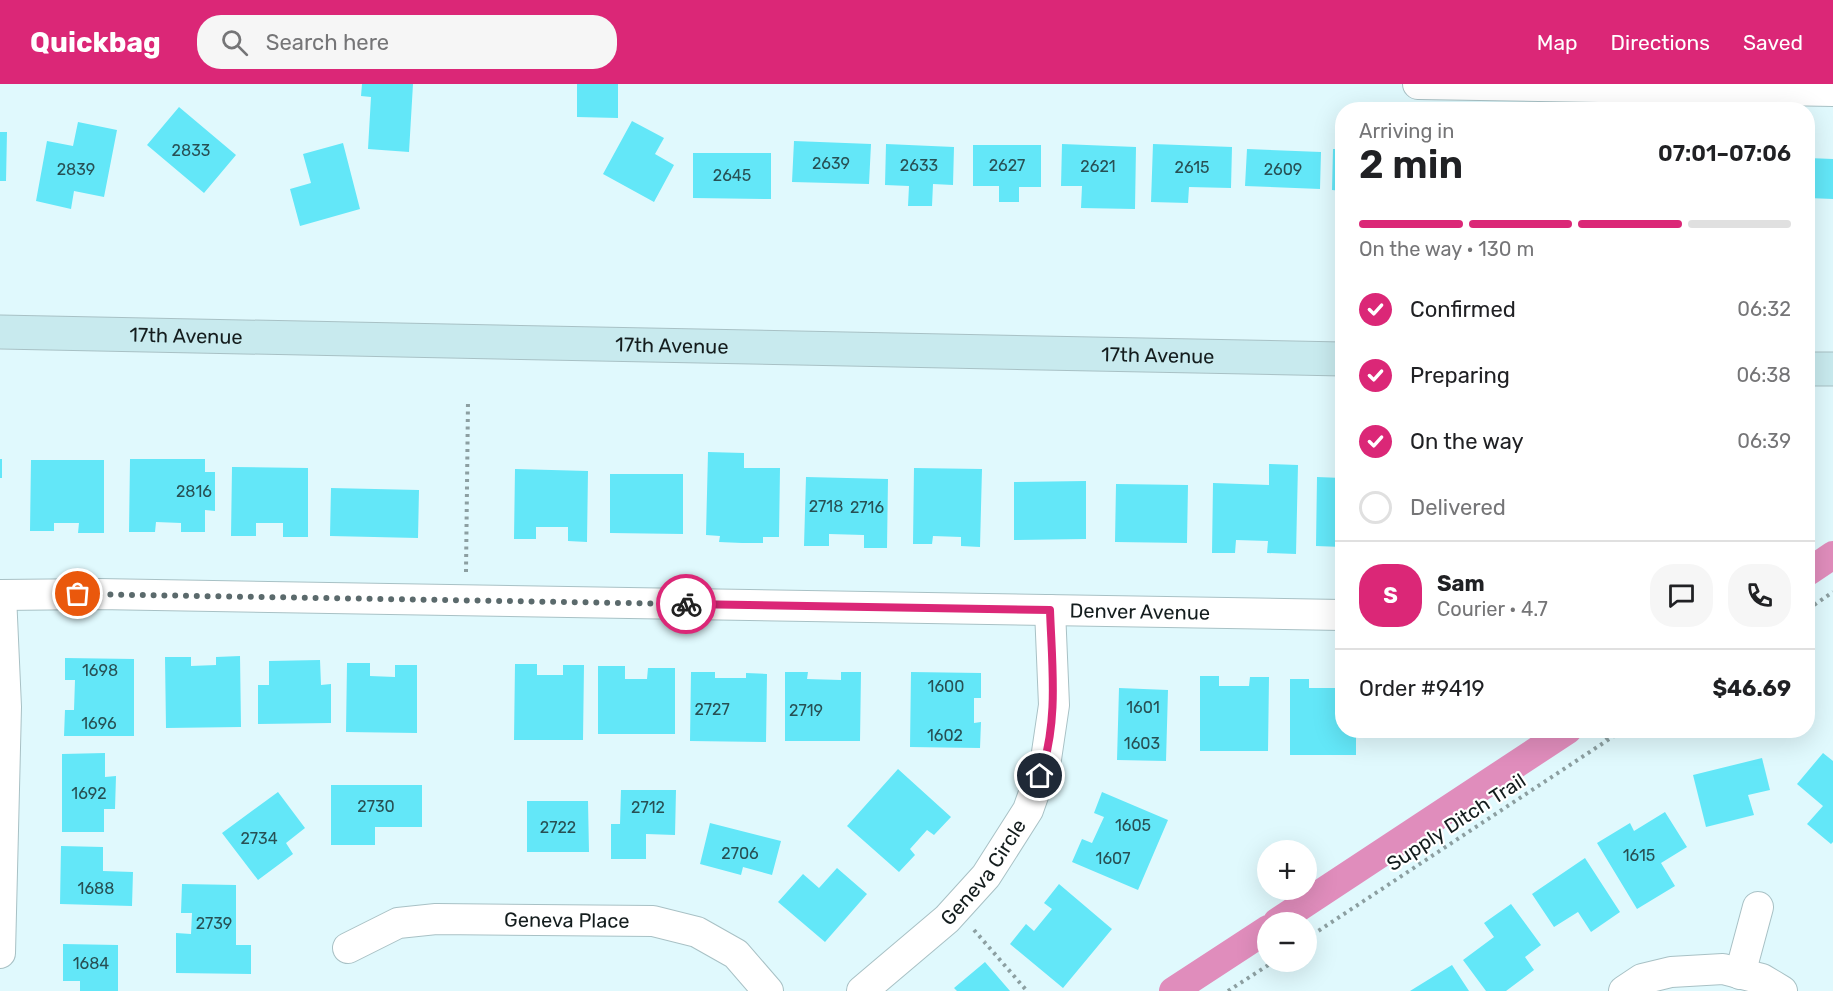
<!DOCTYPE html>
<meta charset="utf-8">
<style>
:root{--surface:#fff;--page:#f6f6f6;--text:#202124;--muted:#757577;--line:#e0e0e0;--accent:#db2777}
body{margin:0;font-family:Rubik,sans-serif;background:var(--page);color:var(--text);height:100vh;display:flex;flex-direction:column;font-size:22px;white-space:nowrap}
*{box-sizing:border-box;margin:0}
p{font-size:20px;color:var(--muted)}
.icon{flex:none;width:33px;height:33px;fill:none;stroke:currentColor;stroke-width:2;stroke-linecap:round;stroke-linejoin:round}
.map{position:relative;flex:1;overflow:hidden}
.drawer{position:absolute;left:1335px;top:18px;width:480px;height:636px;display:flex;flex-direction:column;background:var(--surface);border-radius:24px;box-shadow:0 6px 24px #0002}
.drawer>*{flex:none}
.fabs{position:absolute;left:1257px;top:756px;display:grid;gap:12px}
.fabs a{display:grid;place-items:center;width:60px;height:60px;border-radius:50%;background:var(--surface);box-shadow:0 6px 24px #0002;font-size:30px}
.pin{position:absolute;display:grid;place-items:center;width:51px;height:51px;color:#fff;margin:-26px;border:3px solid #fff;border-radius:50%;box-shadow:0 2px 6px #0007}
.courier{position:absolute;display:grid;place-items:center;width:60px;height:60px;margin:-30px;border:4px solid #db2777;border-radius:50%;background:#fff;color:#222;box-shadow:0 2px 8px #0007}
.head em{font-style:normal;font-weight:600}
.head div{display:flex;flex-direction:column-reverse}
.head{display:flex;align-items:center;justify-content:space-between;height:102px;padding:0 24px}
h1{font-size:39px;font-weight:600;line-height:45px}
.bar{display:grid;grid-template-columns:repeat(4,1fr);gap:9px 6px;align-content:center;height:72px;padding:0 24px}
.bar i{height:8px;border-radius:4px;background:var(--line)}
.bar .selected{background:var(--accent)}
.bar p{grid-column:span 4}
.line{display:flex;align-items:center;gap:15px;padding:0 24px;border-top:2px solid var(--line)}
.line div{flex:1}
.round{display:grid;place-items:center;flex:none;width:63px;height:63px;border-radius:24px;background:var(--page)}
ol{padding:0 24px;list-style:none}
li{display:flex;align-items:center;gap:18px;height:66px}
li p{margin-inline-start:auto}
li .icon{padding:6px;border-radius:50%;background:var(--accent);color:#fff;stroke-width:4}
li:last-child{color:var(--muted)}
li i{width:33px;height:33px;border:3px solid var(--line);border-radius:50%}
header{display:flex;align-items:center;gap:36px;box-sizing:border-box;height:84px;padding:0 30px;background:var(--accent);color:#fff}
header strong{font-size:28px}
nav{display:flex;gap:33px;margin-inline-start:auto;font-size:21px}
.search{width:420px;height:54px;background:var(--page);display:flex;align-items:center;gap:15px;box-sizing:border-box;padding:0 21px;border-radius:24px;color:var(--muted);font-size:22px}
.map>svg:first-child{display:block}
</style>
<header>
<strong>Quickbag</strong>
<div class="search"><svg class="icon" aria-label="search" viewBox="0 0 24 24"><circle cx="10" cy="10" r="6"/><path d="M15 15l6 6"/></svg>Search here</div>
<nav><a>Map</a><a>Directions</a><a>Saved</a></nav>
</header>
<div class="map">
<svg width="1833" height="907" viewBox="0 0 1833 907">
<rect width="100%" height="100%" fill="#e0f9fd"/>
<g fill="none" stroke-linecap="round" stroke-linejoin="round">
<path stroke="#e08dbc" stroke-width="28" d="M 1808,488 L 1833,471
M 1277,838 L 1568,646
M 1173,907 L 1268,845"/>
</g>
<path fill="#63e7f8" d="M 362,0 L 413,0 L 409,68 L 368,65 L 371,13 L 361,12 Z
M 577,0 L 618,0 L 618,34 L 577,33 Z
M 179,23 L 236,71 L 204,109 L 147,61 Z
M 632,37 L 664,54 L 655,70 L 674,81 L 654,118 L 603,90 Z
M 78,38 L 117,46 L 104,113 L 74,107 L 71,125 L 36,117 L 47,57 L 73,62 Z
M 0,48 L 7,48 L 6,97 L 0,97 Z
M 794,57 L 871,60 L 869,100 L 792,98 Z
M 343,59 L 360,125 L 300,142 L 290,105 L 311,99 L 303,70 Z
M 886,60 L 954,63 L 953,101 L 933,100 L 932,122 L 908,122 L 909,102 L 885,101 Z
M 1062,60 L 1136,63 L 1135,125 L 1081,124 L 1082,102 L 1061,102 Z
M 1153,60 L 1232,63 L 1231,104 L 1189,103 L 1188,119 L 1151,118 Z
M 973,61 L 1041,61 L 1041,103 L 1019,103 L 1019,118 L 999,118 L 999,102 L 973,102 Z
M 1247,65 L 1321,68 L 1320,105 L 1245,102 Z
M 1333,65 L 1342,65 L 1342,107 L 1332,106 Z
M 693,69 L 771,69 L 771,115 L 693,114 Z
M 1808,74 L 1833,75 L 1833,115 L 1808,114 Z
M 708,368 L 744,369 L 744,384 L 780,384 L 779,453 L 763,453 L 763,459 L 742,459 L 719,458 L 720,452 L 706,451 Z
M 0,375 L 2,375 L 2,394 L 0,394 Z
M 130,375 L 205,375 L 205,388 L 215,388 L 215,427 L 205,426 L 205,448 L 181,448 L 181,439 L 156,438 L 155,448 L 129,448 Z
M 31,376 L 104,376 L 104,449 L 78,449 L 79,439 L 54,439 L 54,447 L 30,447 Z
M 1269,380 L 1298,381 L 1296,470 L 1267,469 L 1268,457 L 1236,456 L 1235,469 L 1212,469 L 1213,399 L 1269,401 Z
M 232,383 L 308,384 L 308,453 L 283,453 L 283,439 L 256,439 L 256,452 L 231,452 Z
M 914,384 L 982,385 L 980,463 L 961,462 L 961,453 L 933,452 L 932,460 L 913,460 Z
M 515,385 L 588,387 L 587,458 L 568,457 L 568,443 L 536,443 L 536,455 L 514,455 Z
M 610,390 L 683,390 L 683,450 L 610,449 Z
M 806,393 L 888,395 L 887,464 L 864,464 L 864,451 L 829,450 L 829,462 L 804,462 Z
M 1317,393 L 1342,394 L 1342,463 L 1316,462 Z
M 1086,397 L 1086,455 L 1014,456 L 1014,398 Z
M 1116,400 L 1188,401 L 1187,459 L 1115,458 Z
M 331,404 L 419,406 L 418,454 L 330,452 Z
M 240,572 L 241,643 L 166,644 L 165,573 L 191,573 L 191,582 L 216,581 L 216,573 Z
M 65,574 L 134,575 L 134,652 L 64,652 L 65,626 L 74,626 L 75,596 L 65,596 Z
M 320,576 L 321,601 L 331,600 L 331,639 L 258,640 L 258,601 L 269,601 L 269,577 Z
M 347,579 L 370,579 L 370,592 L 395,593 L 395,581 L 417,581 L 417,649 L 346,648 Z
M 515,580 L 537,580 L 537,591 L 563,591 L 563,581 L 584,581 L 583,656 L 514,656 Z
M 598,582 L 625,582 L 625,595 L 647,595 L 648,584 L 675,584 L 675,650 L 598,650 Z
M 691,588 L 715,588 L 715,594 L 746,594 L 746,589 L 767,590 L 766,658 L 690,657 Z
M 785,588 L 808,588 L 807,595 L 841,596 L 841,588 L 861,588 L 860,657 L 785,657 Z
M 911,588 L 981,589 L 981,614 L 974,614 L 974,639 L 981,638 L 980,664 L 910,663 Z
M 1200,592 L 1219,592 L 1219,602 L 1249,602 L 1250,593 L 1269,593 L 1268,667 L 1200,667 Z
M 1290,595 L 1309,595 L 1309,604 L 1338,604 L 1338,595 L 1342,595 L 1342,646 L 1356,646 L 1356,671 L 1290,671 Z
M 1119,604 L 1168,606 L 1166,677 L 1117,676 Z
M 1383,646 L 1417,646 L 1417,654 L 1383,654 Z
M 105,669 L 105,693 L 116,692 L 115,725 L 104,725 L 104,748 L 62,748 L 62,670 Z
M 1823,669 L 1833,677 L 1833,758 L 1831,760 L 1807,740 L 1823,722 L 1797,700 Z
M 1762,674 L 1770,706 L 1748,711 L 1754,731 L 1706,743 L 1693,691 Z
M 898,685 L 951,733 L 934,751 L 927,746 L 910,765 L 915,771 L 899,788 L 847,742 Z
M 331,701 L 422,701 L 422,743 L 375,743 L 375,761 L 331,761 Z
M 621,706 L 676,706 L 675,751 L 646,750 L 646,775 L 611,775 L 611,740 L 620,740 Z
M 278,708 L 305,744 L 286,759 L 293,770 L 258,796 L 222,749 Z
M 1102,708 L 1168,736 L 1138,806 L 1072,778 L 1082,755 L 1092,759 L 1104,733 L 1094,729 Z
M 527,717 L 588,717 L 589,768 L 527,768 Z
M 1665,728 L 1687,763 L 1661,779 L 1675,802 L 1637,825 L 1597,759 L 1630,739 L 1634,747 Z
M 710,739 L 781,757 L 772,791 L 743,783 L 741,791 L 700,780 Z
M 61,762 L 103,763 L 103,787 L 133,788 L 132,822 L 60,820 Z
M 1585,774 L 1620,828 L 1591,848 L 1578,828 L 1554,843 L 1532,810 Z
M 837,784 L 867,810 L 825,858 L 778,818 L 803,790 L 819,804 Z
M 182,800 L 236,801 L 236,861 L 251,861 L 251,890 L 176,889 L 176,849 L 191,850 L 192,829 L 181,829 Z
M 1059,800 L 1112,845 L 1063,904 L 1010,860 L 1026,840 L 1034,847 L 1052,825 L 1044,819 Z
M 1511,820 L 1541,861 L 1525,873 L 1534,886 L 1506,907 L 1486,907 L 1463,876 L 1494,853 L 1484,839 Z
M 63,860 L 118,861 L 118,907 L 80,907 L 80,897 L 63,897 Z
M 985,878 L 1010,907 L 957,907 L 954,904 Z
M 1452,881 L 1469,907 L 1410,907 Z"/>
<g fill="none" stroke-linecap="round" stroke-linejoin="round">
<defs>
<g id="minor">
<path d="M 1418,0 L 1833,7"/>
<path id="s1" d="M 0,511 L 98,510 L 1342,531"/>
<path id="s2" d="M 348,864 L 398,839 L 436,835 L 653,837 L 697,848 L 736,870 L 768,907"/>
<path d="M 0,869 L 6,623 L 1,511"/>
<path d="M 1740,890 L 1758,823"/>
<path id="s3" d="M 862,907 L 947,835 L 986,792 L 1028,726 L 1046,675 L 1054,621 L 1050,526"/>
<path d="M 1624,907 L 1642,895 L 1671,888 L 1723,885 L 1762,895 L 1782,907"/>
</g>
<g id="secondary">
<path id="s4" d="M 0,248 L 1342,275"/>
<path d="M 1808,285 L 1833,285"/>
</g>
</defs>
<use href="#minor" stroke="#a8c1c5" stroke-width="32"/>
<use href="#secondary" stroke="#a8c1c5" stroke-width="35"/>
<path stroke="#8c9fa1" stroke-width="4" stroke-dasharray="3 4.5" stroke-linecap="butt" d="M 466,488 L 468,317
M 1808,525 L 1833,508
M 1602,646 L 1608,656
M 974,846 L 1027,907
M 1306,855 L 1623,646
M 1228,907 L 1273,878"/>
<use href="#minor" stroke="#fff" stroke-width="30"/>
<use href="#secondary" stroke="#c8eaee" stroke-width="33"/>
</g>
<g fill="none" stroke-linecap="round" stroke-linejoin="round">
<path stroke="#5b6a6c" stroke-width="6" stroke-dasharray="0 10.8" d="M 78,510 L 686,520"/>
<path stroke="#db2777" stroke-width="8" d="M 686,520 L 1050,526 C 1052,582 1059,638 1040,692"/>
</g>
<g text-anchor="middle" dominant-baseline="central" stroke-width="4.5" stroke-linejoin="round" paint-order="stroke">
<g font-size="16" fill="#285054">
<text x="191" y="66">2833</text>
<text x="831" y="79">2639</text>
<text x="919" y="81">2633</text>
<text x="1007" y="81">2627</text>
<text x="1098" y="82">2621</text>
<text x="1192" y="83">2615</text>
<text x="76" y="85">2839</text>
<text x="1283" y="85">2609</text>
<text x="732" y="91">2645</text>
<text x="194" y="407">2816</text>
<text x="826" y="422">2718</text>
<text x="867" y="423">2716</text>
<text x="100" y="586">1698</text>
<text x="946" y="602">1600</text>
<text x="1143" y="623">1601</text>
<text x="712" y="625">2727</text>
<text x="806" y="626">2719</text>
<text x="99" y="639">1696</text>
<text x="945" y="651">1602</text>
<text x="1142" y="659">1603</text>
<text x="89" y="709">1692</text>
<text x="376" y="722">2730</text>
<text x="648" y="723">2712</text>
<text x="1133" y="741">1605</text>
<text x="558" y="743">2722</text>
<text x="259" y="754">2734</text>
<text x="740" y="769">2706</text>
<text x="1639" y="771">1615</text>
<text x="1113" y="774">1607</text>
<text x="96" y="804">1688</text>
<text x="214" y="839">2739</text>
<text x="91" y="879">1684</text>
</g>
<g font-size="20" fill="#141d1e" stroke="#fff">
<text stroke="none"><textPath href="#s4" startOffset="186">17th Avenue</textPath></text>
<text stroke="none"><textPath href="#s4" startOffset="672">17th Avenue</textPath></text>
<text stroke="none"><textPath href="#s4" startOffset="1158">17th Avenue</textPath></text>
<text stroke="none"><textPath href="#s1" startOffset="1140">Denver Avenue</textPath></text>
<text transform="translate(1456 738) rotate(-33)">Supply Ditch Trail</text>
<text stroke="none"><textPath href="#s3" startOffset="171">Geneva Circle</textPath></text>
<text stroke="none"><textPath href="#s2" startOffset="225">Geneva Place</textPath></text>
</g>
</g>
</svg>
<div class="fabs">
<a>+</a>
<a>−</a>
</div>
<div class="pin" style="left:78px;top:510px;background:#ea580c"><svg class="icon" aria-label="bag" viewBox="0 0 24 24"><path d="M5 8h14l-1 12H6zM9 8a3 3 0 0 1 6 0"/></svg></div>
<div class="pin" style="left:1040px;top:692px;background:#1f2937"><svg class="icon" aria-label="home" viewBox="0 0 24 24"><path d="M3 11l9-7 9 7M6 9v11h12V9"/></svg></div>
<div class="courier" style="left:686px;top:520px"><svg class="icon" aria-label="bike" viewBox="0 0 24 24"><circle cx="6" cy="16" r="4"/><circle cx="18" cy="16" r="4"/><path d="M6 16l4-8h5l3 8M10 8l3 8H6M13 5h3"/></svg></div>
<section class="drawer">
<div class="head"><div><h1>2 min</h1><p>Arriving in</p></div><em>07:01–07:06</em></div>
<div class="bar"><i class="selected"></i><i class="selected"></i><i class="selected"></i><i></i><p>On the way · 130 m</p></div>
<ol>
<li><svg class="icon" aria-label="check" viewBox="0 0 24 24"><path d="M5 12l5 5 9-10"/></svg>Confirmed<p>06:32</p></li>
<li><svg class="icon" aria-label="check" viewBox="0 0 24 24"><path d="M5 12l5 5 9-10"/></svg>Preparing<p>06:38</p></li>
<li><svg class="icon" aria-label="check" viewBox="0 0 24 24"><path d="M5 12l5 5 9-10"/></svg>On the way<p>06:39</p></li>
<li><i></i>Delivered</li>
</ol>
<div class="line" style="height:108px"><b class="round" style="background:var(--accent);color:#fff">S</b><div><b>Sam</b><p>Courier · 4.7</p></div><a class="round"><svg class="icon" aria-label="chat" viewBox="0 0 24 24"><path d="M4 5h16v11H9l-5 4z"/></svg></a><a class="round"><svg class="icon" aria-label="phone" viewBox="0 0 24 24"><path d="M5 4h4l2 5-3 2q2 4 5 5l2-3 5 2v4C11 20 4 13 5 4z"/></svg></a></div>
<div class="line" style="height:78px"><div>Order #9419</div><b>$46.69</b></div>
</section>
</div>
